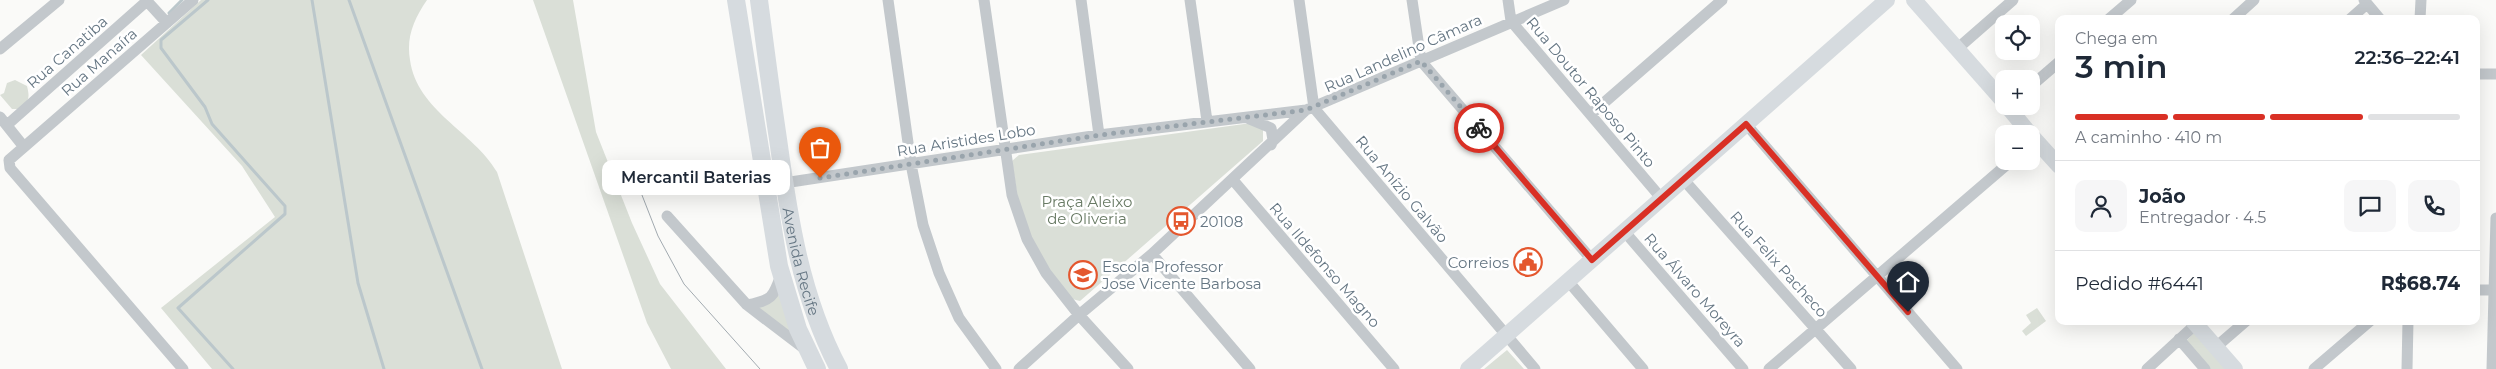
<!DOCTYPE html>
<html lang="pt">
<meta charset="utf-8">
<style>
:root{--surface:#fff;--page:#f6f6f7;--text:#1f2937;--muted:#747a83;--line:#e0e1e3;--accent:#d93025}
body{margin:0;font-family:Montserrat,sans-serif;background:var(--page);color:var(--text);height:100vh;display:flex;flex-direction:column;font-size:19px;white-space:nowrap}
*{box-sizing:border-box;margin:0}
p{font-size:16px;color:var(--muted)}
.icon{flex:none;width:28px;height:28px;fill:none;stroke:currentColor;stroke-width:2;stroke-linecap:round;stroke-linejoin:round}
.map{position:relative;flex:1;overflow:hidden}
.side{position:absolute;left:2055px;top:15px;width:425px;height:310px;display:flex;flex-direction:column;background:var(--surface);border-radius:10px;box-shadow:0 5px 20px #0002}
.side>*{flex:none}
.controls{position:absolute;left:1995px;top:15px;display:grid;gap:10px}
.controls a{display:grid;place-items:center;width:45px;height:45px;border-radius:10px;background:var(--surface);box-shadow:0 5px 20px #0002;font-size:25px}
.pin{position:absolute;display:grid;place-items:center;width:42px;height:42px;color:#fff;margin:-51px -21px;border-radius:50% 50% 50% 0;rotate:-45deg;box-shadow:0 0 5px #0007}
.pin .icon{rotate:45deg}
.courier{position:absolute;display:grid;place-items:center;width:50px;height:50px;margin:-25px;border:4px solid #d93025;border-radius:50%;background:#fff;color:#222;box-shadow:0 1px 6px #0007}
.bubble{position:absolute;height:35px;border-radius:10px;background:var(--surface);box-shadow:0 5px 20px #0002;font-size:16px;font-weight:600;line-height:35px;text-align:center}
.overview em{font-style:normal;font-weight:600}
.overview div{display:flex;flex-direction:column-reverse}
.overview{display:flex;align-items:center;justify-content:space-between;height:85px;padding:0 20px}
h1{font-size:32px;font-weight:600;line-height:38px}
.bar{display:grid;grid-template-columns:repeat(4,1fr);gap:8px 5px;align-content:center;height:60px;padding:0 20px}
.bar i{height:6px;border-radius:4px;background:var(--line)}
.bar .current{background:var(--accent)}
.bar p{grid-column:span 4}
.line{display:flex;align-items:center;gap:12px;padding:0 20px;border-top:1px solid var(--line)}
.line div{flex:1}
.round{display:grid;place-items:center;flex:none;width:52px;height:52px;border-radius:10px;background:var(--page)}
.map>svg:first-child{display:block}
</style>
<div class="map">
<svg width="2496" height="369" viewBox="0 0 2496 369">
<rect width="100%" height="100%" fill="#fafaf8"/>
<path fill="#dadfd7" d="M 201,0 L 427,0 C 414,19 406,37 410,60 C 417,111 473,131 497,172 L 562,369 L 212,369 L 161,308 L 275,217 L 242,166 L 141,55 Z
M 533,0 L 573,0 L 596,132 L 632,223 L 660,284 L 726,369 L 671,369 L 647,323 Z
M 15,80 L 27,86 C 30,98 29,101 20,109 L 12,109 L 0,95 L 4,93 L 7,83 Z
M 1244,124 L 1257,124 L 1263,130 L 1263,141 L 1080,301 L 1068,298 L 1030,240 L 1018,201 L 1012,161 L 1019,155 Z
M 780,286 L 801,343 L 752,306 Z
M 2037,308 L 2046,321 L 2026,336 L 2022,331 L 2031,323 L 2026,315 Z
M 2197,330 L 2230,369 L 2210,369 L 2186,341 Z
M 1507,350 L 1524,369 L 1484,369 Z"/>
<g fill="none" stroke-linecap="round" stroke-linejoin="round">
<path stroke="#bbc7cb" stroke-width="3" d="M 208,0 L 161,40 L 161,48 L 205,107 L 212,124 L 285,206 L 285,214 L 178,308 L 233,369
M 312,0 L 358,283 L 384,369
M 349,0 L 482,369
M 169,13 L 182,0"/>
<path stroke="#c3c8cc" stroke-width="11" d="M 146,0 L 167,23
M 888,0 L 911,164 L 923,225 L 939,273 L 959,318 L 996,369
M 984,0 L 1012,195 L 1027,239 L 1046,273 L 1079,315 L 1128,369
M 1081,0 L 1099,135
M 1190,0 L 1207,121
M 1299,0 L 1314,108
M 1412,0 L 1421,61 L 1592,260
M 1508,0 L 1511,21 L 1662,199
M 2364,0 L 2380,19
M 2109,19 L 2131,0
M 2233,19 L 2254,0
M 2350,19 L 2367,4
M 2420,19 L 2421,0
M 0,49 L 59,0
M 1957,49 L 2013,0
M 2476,74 L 2496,74
M 2031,86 L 2059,62
M 1314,108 L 1535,369
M 1591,114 L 1722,0
M 0,117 L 24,147 L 9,160 L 10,168 L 183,369
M 1247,118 L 1271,128 L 1273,140 L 1271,145
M 1746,124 L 1957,369
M 7,125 L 147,1
M 24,147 L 193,0
M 1683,179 L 1851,369
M 1233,180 L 1394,369
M 784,183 L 1099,135 L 1306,110 L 1564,0
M 667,216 L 747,305 L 806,350
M 1624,231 L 1743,369
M 1152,254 L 1250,369
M 1568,281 L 1643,369
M 2476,290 L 2493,290
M 747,305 C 772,300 773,298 781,275
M 2179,339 L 2205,369
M 2216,347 L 2246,321
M 1019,369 L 1079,315 L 1152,254 L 1306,110
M 1769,369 L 2011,161
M 2147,369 L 2195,325
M 2314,369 L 2370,321
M 2407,369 L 2408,321
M 2492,369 L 2496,218"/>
<path stroke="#d6dbdf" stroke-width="16" d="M 1914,0 L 2004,102
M 2007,106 L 2030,134
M 2031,135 L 2059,166
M 2193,321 L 2235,369
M 1468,369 L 1887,0"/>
<g stroke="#d6dbdf" stroke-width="18">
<path d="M 736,0 L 779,266 L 798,329 L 817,369"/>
<path id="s1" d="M 759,0 C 765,46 771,93 778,139 C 789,219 801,297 839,369"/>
</g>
<path stroke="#a2aab0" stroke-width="1" d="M 631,167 L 658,236 L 684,284 L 760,369"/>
</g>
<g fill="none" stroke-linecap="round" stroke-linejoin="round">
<path stroke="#99a4ac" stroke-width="5" stroke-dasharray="0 9" d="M 820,178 L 1100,135 L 1306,110 L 1421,61 L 1479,128"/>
<path stroke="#d93025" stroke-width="6" d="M 1479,128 L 1592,260 L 1746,124 L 1908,312"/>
</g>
<defs>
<symbol id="bus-ring" viewBox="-11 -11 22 22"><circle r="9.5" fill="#fff" stroke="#e4572e" stroke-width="1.5"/><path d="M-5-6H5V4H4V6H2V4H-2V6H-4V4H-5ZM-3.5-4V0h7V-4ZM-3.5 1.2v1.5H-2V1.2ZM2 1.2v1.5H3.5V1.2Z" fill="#e4572e"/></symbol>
<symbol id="civic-ring" viewBox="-11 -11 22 22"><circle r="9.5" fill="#fff" stroke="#e4572e" stroke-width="1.5"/><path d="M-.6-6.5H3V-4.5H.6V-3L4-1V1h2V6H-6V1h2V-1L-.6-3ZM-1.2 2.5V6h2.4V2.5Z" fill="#e4572e"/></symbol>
<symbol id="school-ring" viewBox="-11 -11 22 22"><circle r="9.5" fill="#fff" stroke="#e4572e" stroke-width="1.5"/><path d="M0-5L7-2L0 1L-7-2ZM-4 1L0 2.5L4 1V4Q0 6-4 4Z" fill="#e4572e"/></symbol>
</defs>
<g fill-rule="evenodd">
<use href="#bus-ring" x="1165" y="205" width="32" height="32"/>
<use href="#civic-ring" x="1512" y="246" width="32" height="32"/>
<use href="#school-ring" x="1067" y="259" width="32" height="32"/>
</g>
<g text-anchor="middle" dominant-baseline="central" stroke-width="5" stroke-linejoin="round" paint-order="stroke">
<g font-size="15" fill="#657683" stroke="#fff">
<text transform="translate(67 52) rotate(-41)">Rua Canatiba</text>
<text transform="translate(1403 53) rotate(-24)">Rua Landelino Câmara</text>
<text transform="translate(99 62) rotate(-41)">Rua Manaíra</text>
<text transform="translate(1591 92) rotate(50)">Rua Doutor Raposo Pinto</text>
<text transform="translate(966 140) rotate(-9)">Rua Aristides Lobo</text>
<text transform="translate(1402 189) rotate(50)">Rua Anízio Galvão</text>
<text stroke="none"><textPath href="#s1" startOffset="265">Avenida Recife</textPath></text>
<text transform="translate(1779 264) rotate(48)">Rua Felix Pacheco</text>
<text transform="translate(1325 265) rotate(49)">Rua Ildefonso Magno</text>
<text transform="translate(1695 290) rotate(49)">Rua Álvaro Moreyra</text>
</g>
<g font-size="15" fill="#687a64" stroke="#fff">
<text x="1087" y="201">Praça Aleixo<tspan x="1087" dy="17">de Oliveria</tspan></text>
</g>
<g font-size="15" fill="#657683" stroke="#fff" text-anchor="start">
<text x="1200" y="221">20108</text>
<text x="1509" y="262" text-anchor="end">Correios</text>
<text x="1102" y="266">Escola Professor<tspan x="1102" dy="17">Jose Vicente Barbosa</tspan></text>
</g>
</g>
</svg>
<div class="controls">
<a><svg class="icon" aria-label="locate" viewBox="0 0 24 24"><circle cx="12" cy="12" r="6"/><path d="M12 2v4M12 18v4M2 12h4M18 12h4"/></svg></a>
<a>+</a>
<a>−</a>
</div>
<div class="pin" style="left:820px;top:178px;background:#ea580c"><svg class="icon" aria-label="bag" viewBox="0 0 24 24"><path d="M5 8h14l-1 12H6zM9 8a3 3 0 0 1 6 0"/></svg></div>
<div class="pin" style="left:1908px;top:312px;background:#1f2937"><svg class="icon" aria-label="home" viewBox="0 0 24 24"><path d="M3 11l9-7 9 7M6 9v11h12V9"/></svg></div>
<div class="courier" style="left:1479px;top:128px"><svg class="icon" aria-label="bike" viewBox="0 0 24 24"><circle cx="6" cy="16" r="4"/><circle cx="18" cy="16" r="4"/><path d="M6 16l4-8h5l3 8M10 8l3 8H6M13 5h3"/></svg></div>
<div class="bubble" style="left:602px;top:160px;width:188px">Mercantil Baterias</div>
<section class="side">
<div class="overview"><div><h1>3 min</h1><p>Chega em</p></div><em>22:36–22:41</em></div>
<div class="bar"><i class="current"></i><i class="current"></i><i class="current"></i><i></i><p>A caminho · 410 m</p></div>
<div class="line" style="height:90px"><a class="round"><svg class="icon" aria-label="person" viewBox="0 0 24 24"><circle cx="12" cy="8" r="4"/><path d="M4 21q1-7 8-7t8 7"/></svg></a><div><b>João</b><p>Entregador · 4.5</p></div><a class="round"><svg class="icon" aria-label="chat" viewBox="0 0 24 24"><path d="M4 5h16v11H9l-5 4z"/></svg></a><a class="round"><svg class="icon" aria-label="phone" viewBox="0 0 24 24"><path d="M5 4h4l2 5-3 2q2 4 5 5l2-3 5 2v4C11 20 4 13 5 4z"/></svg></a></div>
<div class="line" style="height:65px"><div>Pedido #6441</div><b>R$68.74</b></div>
</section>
</div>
